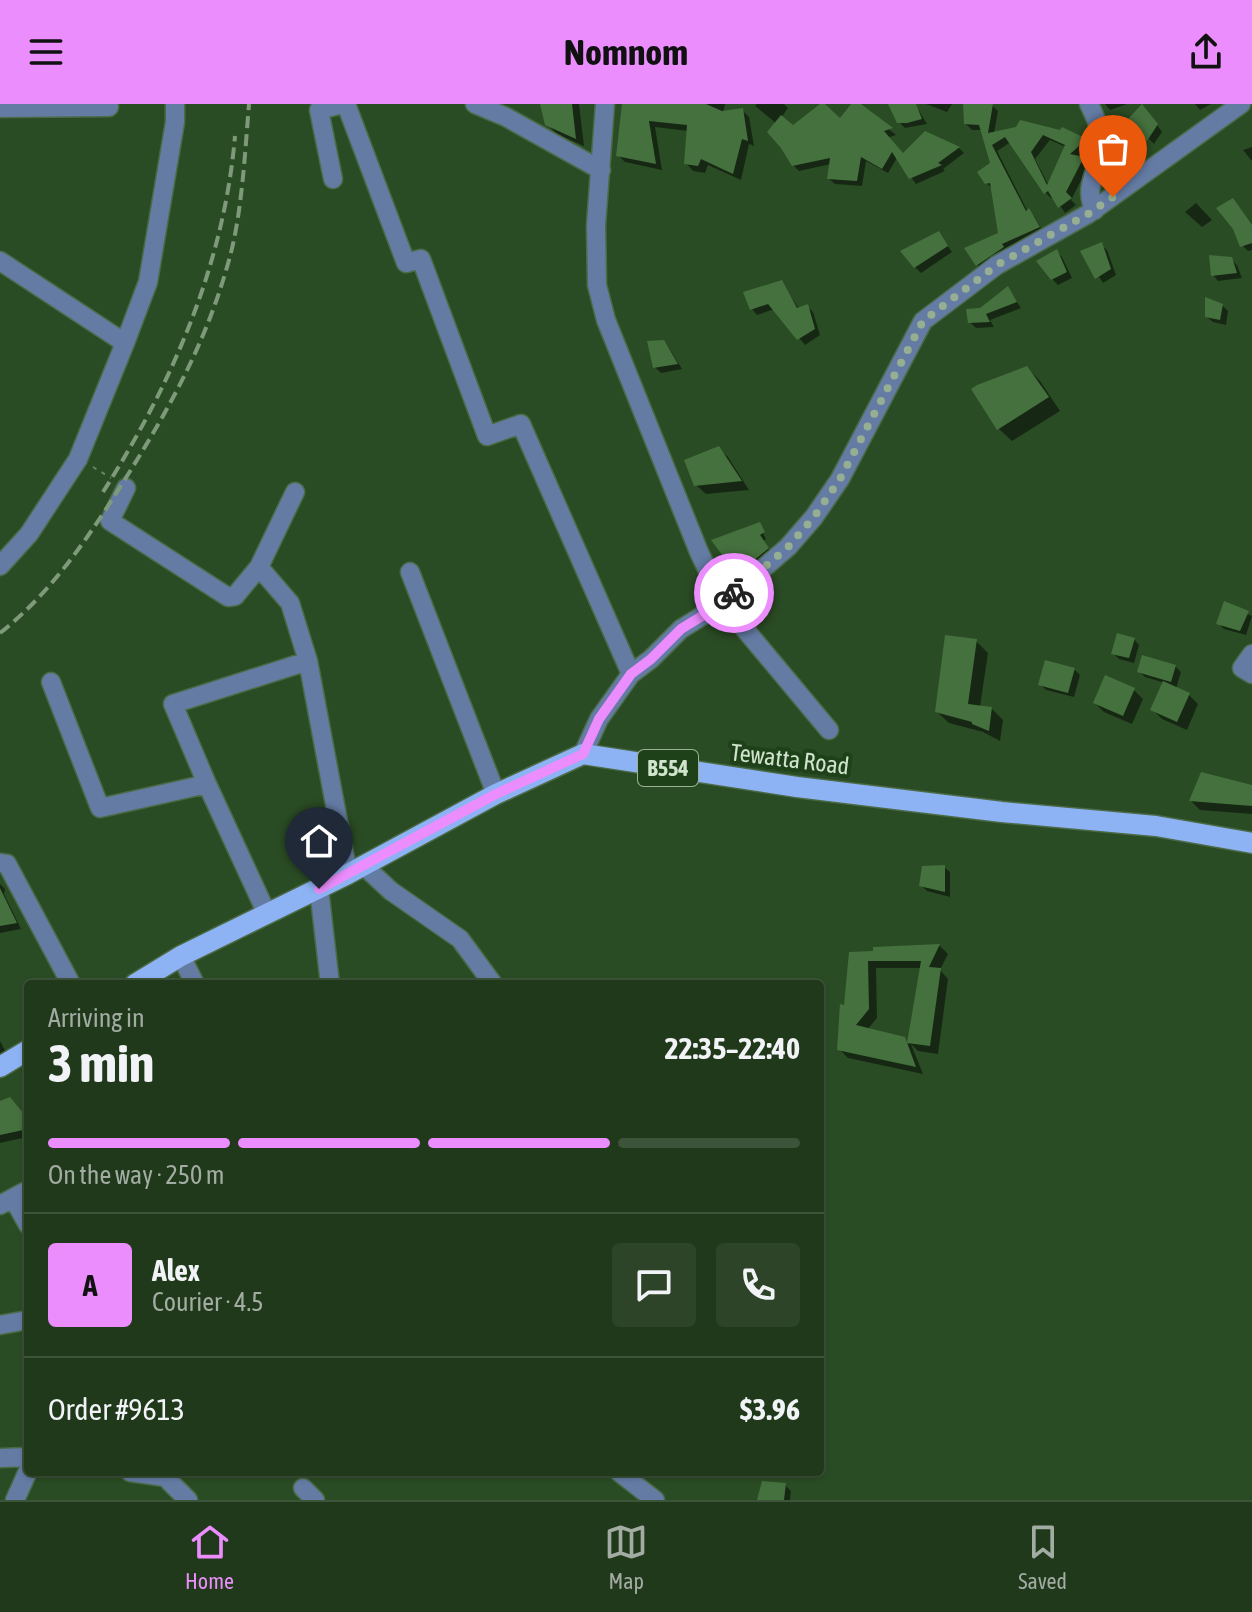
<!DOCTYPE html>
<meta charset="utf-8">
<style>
:root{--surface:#20391b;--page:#2d4428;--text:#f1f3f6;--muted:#a2aca3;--line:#3d533a;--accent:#eb8dfc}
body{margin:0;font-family:"Asap Condensed",sans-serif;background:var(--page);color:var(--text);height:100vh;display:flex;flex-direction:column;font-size:30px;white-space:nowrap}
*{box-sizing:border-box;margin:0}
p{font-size:26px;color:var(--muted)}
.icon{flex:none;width:44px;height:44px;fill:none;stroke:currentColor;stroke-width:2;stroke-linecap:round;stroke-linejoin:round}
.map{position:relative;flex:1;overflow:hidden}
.side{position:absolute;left:24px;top:876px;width:800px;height:496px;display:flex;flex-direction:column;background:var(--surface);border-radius:8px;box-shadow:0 2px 6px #0004,0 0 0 2px var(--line)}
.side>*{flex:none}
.pin{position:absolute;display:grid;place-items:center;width:68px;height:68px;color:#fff;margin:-82px -34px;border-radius:50% 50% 50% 0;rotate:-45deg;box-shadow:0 0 8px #0007}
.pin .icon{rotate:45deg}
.courier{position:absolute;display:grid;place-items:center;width:80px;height:80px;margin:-40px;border:6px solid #eb8dfc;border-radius:50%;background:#fff;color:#222;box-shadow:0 2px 10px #0007}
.head em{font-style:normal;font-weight:700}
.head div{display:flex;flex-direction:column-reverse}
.head{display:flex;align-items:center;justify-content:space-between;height:136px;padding:0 24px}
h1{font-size:52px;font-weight:700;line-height:60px}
.bar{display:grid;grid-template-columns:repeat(4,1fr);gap:12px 8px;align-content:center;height:96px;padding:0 24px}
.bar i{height:10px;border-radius:6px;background:var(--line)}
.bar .on{background:var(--accent)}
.bar p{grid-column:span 4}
.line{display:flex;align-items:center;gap:20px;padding:0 24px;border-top:2px solid var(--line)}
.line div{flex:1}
.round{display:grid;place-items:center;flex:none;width:84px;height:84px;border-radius:8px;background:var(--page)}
header{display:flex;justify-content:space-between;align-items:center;height:104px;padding:0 24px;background:var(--accent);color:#111;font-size:36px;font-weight:700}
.menu{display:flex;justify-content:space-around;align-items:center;height:112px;border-top:2px solid var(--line);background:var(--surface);font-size:22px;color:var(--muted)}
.menu a{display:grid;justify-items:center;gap:4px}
.menu .on{color:var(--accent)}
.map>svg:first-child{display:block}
</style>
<header><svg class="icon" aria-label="menu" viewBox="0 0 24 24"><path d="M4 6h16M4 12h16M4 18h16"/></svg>Nomnom<svg class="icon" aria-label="share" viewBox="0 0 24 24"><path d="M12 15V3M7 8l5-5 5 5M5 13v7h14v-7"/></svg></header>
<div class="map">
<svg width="1252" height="1396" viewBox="0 0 1252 1396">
<rect width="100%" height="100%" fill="#2a4c24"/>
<path fill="#0007" fill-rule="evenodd" d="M 545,0 L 579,0 L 584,42 L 557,30 L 547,20 Z
M 625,0 L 725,0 L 723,9 L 742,6 L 749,13 L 754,42 L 749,40 L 741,76 L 708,61 L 705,69 L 693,67 L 686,59 L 688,27 L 655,23 L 662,66 L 625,58 L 618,51 Z
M 757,0 L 784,0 L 788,4 L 781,14 L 793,24 L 840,17 L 853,0 L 858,0 L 896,31 L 887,34 L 904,51 L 926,30 L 959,44 L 964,49 L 943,65 L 945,67 L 916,80 L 897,54 L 888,69 L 866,57 L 862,82 L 835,80 L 829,75 L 831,60 L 799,67 L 793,61 L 777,20 L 755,2 Z
M 901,0 L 915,0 L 927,20 L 905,24 L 899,18 Z
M 926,0 L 952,0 L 947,8 Z
M 1105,0 L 1127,0 L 1110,6 Z
M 1195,0 L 1211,0 L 1200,6 Z
M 992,1 L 998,7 L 994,29 L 1061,28 L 1062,25 L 1091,42 L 1078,54 L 1089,61 L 1071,96 L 1076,101 L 1065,109 L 1054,93 L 1051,94 L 1046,89 L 1011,38 L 997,47 L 1028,108 L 1034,112 L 1044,129 L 983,166 L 977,161 L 1000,130 L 993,85 L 986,79 L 992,60 L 983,26 L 972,26 L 966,20 ZM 1050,36 L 1066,43 L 1049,82 L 1035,55 Z
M 1148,8 L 1162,28 L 1154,40 L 1130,16 Z
M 1252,43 L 1252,57 L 1243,46 Z
M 1196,99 L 1212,116 L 1202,123 L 1185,108 Z
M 1251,121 L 1252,146 L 1248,147 L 1242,141 Z
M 939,130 L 952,148 L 921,169 L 915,163 Z
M 1101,141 L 1107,146 L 1116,171 L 1103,179 L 1083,148 Z
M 1057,148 L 1062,153 L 1072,174 L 1058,181 L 1052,175 Z
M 1231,155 L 1237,161 L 1242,174 L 1218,177 L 1213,171 Z
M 782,179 L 799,205 L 807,202 L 813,208 L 820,231 L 805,241 L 775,205 L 757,211 L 752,205 Z
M 1008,185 L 1021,204 L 990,216 L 994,223 L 976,224 L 970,218 Z
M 1222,201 L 1228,207 L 1226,221 L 1213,218 L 1207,213 Z
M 663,238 L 669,244 L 682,265 L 661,269 L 655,263 Z
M 1027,264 L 1040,277 L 1060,307 L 1012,337 L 999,325 L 974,286 Z
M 718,344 L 728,353 L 749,386 L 706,390 L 696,381 Z
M 760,423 L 766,435 L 763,437 L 773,450 L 740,476 L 728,463 Z
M 1225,500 L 1252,512 L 1246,531 L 1224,525 L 1219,520 Z
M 1134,535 L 1139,541 L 1134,559 L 1119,555 L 1113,549 Z
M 976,537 L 988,549 L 980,603 L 992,605 L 1003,616 L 1000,637 L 983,628 L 949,619 L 937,608 Z
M 1175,562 L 1181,568 L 1176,585 L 1189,591 L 1198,600 L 1187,626 L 1162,615 L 1153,606 L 1165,579 L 1145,573 L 1139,567 Z
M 1074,565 L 1080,571 L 1074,593 L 1046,586 L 1040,580 Z
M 1134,586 L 1143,595 L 1132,620 L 1104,608 L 1095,599 Z
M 1252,683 L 1252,710 L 1200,706 L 1191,697 Z
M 944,763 L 950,768 L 950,793 L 927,787 L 921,781 Z
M 0,780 L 5,785 L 4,790 L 21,825 L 0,829 Z
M 940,842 L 948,850 L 940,866 L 948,875 L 938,950 L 918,947 L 911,940 L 923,970 L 848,954 L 839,945 L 851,850 L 875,848 L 875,845 ZM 876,864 L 921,864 L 909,940 L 904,935 L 867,926 L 877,914 Z
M 0,937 L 8,952 L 0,958 Z
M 0,999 L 28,1016 L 28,1038 L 27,1033 L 0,1039 Z
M 785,1381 L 791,1387 L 790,1396 L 759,1396 Z"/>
<path fill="#45713e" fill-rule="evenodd" d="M 540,0 L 572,0 L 576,35 L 545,21 Z
M 622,0 L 706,0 L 722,7 L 743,4 L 748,37 L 742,35 L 733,70 L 701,55 L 698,62 L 684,60 L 687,21 L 649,17 L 656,60 L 616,52 Z
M 820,0 L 825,0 L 840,14 L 851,0 L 861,0 L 893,24 L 884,27 L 903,49 L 925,27 L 960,43 L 938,59 L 942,61 L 909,75 L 892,48 L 882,65 L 861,53 L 857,77 L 827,75 L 830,54 L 792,62 L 781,44 L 767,28 L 781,11 L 793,21 Z
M 888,0 L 916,0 L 922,15 L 907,19 L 897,19 Z
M 963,0 L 993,0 L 988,29 L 1016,23 L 1020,16 L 1060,26 L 1062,23 L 1087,35 L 1070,50 L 1084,53 L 1066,88 L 1072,94 L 1058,104 L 1048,87 L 1044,90 L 1005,33 L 992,41 L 1026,107 L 1029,104 L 1040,123 L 1002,140 L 1004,143 L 976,162 L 964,144 L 998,129 L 990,79 L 985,80 L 977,68 L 990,59 L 979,21 L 964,20 ZM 1043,31 L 1065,41 L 1047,81 L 1031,48 Z
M 1142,0 L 1158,20 L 1147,37 L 1127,16 Z
M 1233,94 L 1252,121 L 1252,139 L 1240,143 L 1233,125 L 1216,104 Z
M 939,127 L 948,142 L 914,164 L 900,147 Z
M 1102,138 L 1111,165 L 1095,175 L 1080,147 Z
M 1057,145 L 1067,168 L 1051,176 L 1036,157 Z
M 1209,151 L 1232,153 L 1237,169 L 1211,172 Z
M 782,176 L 797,204 L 808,200 L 815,225 L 797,236 L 768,200 L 750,206 L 743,188 Z
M 1008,182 L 1017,198 L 986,210 L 990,218 L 968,219 L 966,205 L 980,204 Z
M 1205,193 L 1223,200 L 1220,216 L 1205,213 Z
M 664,236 L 678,260 L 653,264 L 647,237 Z
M 1027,262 L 1049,293 L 997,326 L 971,285 L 977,281 Z
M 719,342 L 742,377 L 694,382 L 684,356 Z
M 760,418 L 765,428 L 760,431 L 769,444 L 752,458 L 750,455 L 734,472 L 725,463 L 729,460 L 711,436 Z
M 1224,497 L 1249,507 L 1240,527 L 1216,520 Z
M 1117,529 L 1135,534 L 1129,554 L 1111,550 Z
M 945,531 L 977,535 L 968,600 L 992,603 L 989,627 L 972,620 L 972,618 L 935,608 Z
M 1142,551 L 1176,561 L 1171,578 L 1137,568 Z
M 1045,556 L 1075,564 L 1068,589 L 1038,581 Z
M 1105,571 L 1135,584 L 1123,612 L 1093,599 Z
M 1163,577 L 1190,589 L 1177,618 L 1150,606 Z
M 1201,668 L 1252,681 L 1252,702 L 1189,697 Z
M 945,761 L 945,788 L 919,782 L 922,762 Z
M 0,784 L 17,819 L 0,822 Z
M 940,840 L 929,863 L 941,864 L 930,942 L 907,939 L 921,857 L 868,857 L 869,905 L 856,921 L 905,933 L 916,963 L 837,946 L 840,900 L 844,901 L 849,848 L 873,847 L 873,843 Z
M 10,993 L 28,1015 L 28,1025 L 0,1031 L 0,997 Z
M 762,1377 L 786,1379 L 784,1396 L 757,1396 Z"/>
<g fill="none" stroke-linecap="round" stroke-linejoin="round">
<defs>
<path id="minor" d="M 346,0 L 406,159 L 421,155 L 487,332 L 521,320 L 631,570
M 475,0 L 506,13 L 601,66
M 605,0 L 596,121 L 597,181 L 606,216 L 699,448 L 723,499 L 829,626
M 1089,0 C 1095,13 1103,28 1101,43 C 1099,66 1082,84 1095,106
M 0,4 L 109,3
M 333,75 L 319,6 L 342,0
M 0,157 L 125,239 L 78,355 L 29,430 L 0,462
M 125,239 L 148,178 L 175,18 L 175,0
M 126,384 L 110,417 L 228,493 L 235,492 L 259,463 L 290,499 L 308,557 L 348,770
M 259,463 L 295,388
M 410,468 L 496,690
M 1252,550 L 1242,564 L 1252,570
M 51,578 L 100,704 L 207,680 L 267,810
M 583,650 L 599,615 L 631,570 L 651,555 L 681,525 L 723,499 L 788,443 L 814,413 L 840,375 L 923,217 L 997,161 L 1088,110 L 1241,0
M 207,680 L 173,600 L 308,557
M 0,759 L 7,760 L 71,880
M 363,761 L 391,787 L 460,835 L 493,880
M 319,785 L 330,880
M 181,852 L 195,880
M 13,1094 L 28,1121
M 0,1101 L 28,1086
M 0,1221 L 28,1216
M 0,1354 L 28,1353
M 130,1368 L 165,1373 L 188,1396
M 619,1368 L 655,1396
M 303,1384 L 315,1396
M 15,1396 L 28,1367"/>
<path id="major" d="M 135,880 L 181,852 L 348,770 L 496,690 L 583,650 L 797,683 L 1002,708 L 1156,722 L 1252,739
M 0,963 L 28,946"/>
</defs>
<use href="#minor" stroke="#4b6a46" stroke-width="21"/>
<use href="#major" stroke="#4b6a46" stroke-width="23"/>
<path stroke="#688563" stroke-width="2" stroke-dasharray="4 6" stroke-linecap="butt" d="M 93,363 L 111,374"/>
<use href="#minor" stroke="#647ca4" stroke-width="18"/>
<use href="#major" stroke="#8db3f4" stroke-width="20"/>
<path stroke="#7f9a7a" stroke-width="4" stroke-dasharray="12 6" stroke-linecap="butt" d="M 103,388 C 172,280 224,161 235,32
M 0,529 C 51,489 88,434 122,380 C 168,307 206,240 229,156 C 242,110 245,48 249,0"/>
</g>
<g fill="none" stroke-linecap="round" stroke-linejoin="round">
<path stroke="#96ae91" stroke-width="8" stroke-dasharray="0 14.4" d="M 734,489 L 788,443 L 814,413 L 840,375 L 923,217 L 997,161 L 1088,110 L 1113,93"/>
<path stroke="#eb8dfc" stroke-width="10" d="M 319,785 L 496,690 L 583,650 L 599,615 L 631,570 L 651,555 L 681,525 L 723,499 L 734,489"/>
</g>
<g text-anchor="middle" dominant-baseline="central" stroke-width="8" stroke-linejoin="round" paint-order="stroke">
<rect fill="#1f411a" stroke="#9bb297" stroke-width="2" x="638" y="646" width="60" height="36" rx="6"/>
<g font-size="22" font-weight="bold" fill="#d0e3cc">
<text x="668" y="664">B554</text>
</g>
<g font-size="24" fill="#d0e3cc" stroke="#1f411a">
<text transform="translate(790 655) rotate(7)">Tewatta Road</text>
</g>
</g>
</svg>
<div class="pin" style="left:1113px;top:93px;background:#ea580c"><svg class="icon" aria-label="bag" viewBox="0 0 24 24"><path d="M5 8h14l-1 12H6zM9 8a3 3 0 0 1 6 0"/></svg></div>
<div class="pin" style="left:319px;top:785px;background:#1f2937"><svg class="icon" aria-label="home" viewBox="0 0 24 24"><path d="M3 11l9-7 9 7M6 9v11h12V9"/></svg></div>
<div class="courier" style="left:734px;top:489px"><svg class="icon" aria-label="bike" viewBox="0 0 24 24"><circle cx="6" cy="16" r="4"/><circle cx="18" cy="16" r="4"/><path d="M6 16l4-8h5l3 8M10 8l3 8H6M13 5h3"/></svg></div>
<section class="side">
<div class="head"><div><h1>3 min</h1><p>Arriving in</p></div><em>22:35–22:40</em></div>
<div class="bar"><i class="on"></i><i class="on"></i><i class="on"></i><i></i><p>On the way · 250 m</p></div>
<div class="line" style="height:144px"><b class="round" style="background:var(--accent);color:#111">A</b><div><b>Alex</b><p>Courier · 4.5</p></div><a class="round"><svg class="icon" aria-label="chat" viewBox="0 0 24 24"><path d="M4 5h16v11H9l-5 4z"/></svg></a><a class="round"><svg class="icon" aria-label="phone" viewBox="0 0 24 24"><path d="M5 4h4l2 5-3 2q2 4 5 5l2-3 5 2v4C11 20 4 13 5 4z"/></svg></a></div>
<div class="line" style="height:104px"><div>Order #9613</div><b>$3.96</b></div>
</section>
</div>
<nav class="menu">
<a class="on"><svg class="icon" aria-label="home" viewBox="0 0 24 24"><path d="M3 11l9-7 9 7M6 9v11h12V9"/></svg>Home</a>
<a><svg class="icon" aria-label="map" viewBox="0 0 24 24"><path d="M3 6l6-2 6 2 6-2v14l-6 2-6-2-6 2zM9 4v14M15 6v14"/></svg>Map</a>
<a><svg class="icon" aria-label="saved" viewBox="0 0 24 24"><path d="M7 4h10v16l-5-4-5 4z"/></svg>Saved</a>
</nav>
